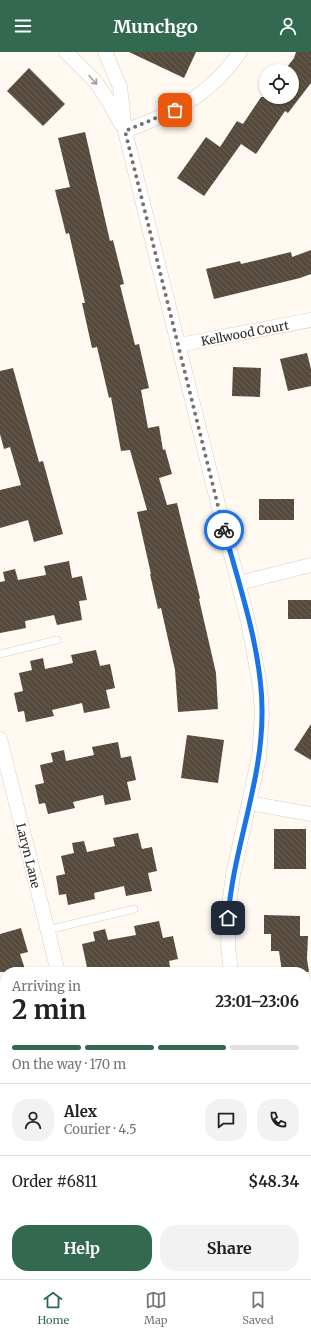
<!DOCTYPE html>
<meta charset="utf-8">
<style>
:root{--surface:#fff;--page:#f2f2f2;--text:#222;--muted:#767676;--line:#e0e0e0;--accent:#336950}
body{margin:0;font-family:Merriweather,serif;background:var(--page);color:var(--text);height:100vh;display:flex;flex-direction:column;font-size:15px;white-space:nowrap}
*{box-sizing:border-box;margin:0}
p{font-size:13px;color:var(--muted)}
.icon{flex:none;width:22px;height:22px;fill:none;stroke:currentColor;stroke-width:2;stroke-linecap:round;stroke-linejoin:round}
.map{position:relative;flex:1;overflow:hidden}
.sheet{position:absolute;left:0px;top:915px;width:311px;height:312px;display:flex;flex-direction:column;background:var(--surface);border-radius:16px 16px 0 0;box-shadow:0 1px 3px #0004}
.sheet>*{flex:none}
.buttons{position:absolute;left:259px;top:12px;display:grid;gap:8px}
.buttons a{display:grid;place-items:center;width:40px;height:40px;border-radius:50%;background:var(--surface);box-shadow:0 1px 3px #0004;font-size:20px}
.pin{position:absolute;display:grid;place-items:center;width:34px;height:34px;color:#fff;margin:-17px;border-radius:8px;box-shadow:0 2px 6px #0006}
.courier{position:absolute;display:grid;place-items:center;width:40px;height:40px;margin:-20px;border:3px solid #1a73e8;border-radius:50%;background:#fff;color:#222;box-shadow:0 1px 5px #0007}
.headline em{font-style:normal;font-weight:700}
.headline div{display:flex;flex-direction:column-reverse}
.headline{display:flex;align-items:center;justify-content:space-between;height:68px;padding:0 12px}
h1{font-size:26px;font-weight:700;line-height:30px}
.bar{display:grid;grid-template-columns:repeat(4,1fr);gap:6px 4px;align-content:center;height:48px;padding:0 12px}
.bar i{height:5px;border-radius:3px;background:var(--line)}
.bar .on{background:var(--accent)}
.bar p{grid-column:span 4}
.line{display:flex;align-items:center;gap:10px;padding:0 12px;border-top:1px solid var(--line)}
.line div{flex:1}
.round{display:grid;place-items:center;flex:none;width:42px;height:42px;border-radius:16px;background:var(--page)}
.primary-button{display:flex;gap:8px;margin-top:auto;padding:8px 12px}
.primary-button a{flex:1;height:46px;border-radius:16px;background:var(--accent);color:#fff;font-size:16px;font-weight:700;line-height:46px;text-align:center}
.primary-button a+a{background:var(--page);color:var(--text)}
header{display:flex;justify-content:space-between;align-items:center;height:52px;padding:0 12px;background:var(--accent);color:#fff;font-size:18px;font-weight:700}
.menu{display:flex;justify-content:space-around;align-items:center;height:56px;border-top:1px solid var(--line);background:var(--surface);font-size:11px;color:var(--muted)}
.menu a{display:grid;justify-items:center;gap:2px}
.menu .on{color:var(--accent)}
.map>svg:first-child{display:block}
</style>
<header><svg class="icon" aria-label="menu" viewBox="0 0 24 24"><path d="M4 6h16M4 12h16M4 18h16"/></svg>Munchgo<svg class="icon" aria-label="person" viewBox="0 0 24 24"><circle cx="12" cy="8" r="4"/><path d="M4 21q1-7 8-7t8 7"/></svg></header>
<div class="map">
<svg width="311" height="1227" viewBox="0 0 311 1227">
<defs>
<pattern id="forest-crowns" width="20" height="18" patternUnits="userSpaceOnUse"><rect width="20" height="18" fill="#daeedc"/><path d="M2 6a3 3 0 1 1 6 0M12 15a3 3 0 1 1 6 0" fill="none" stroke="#bbccbc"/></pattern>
<pattern id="building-back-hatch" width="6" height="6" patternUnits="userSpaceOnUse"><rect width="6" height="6" fill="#554a3c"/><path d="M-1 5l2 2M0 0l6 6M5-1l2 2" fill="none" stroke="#6a6156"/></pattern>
</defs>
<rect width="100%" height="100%" fill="#fff9f2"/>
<path fill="url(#forest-crowns)" d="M 0,1123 L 5,1123 L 5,1222 L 6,1222 L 0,1226 Z"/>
<path fill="#9ebdd9" d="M 52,1222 L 106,1222 L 99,1227 L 48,1227 Z"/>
<path fill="url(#building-back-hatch)" d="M 129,0 L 196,0 L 184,26 Z
M 296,0 L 311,0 L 311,31 L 288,61 L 285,59 L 256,102 L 241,92 L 204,144 L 177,126 L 206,85 L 220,95 L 237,69 L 243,72 L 261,45 L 292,45 L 292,19 L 284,19 L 294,6 Z
M 29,16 L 65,52 L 43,74 L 7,39 Z
M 85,80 L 110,189 L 113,188 L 124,232 L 120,233 L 135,293 L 139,292 L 149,336 L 141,338 L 148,376 L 159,374 L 163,398 L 165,397 L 172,422 L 159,426 L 167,453 L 177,451 L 200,546 L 199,547 L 216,621 L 218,657 L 178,660 L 175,618 L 161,556 L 158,557 L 150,522 L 151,522 L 137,460 L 147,458 L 130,398 L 121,399 L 111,345 L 109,346 L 97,295 L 92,296 L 82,251 L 85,251 L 69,181 L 66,182 L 55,138 L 70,135 L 58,86 Z
M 311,198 L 311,222 L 300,226 L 214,247 L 206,217 L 240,209 L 241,212 L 291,200 L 292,205 Z
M 307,301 L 311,317 L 311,334 L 288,339 L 280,307 Z
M 233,315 L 261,316 L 260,345 L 232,344 Z
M 13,316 L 39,410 L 43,409 L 63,482 L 34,490 L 28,468 L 0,476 L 0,438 L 21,433 L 10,395 L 4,397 L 0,382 L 0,319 Z
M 259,447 L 294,447 L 294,468 L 259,468 Z
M 69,509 L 72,526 L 82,524 L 87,548 L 79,549 L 82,568 L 57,573 L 54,563 L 25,569 L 26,576 L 0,581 L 0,530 L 5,529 L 3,520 L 15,517 L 18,528 L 46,523 L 44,514 Z
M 288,548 L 311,548 L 311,567 L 288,567 Z
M 96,598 L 100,614 L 110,612 L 115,636 L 106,638 L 110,656 L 84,661 L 82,651 L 52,658 L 54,664 L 26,670 L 24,659 L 18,660 L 14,641 L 23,639 L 19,621 L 32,618 L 30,609 L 43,606 L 45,617 L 73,611 L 71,603 Z
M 311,672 L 311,708 L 294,698 Z
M 187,683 L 224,688 L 218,731 L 181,726 Z
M 118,690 L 121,706 L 131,704 L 136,728 L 127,730 L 131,748 L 105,753 L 103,743 L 73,750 L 75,756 L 48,762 L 45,751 L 39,752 L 35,733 L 44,731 L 40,713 L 53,710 L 51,701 L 64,698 L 66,709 L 94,703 L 92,695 Z
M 274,777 L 306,777 L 306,817 L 274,817 Z
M 138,781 L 142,797 L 152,795 L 157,819 L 148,821 L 152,839 L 126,844 L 124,834 L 94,841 L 95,847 L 68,853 L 66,842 L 59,843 L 56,824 L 65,822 L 61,804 L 74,801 L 72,791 L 84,789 L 87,800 L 115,794 L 113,786 Z
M 264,863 L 300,864 L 300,884 L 308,884 L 307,907 L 309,920 L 282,920 L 279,899 L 271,899 L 271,882 L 264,882 Z
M 159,869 L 163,886 L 173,884 L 178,907 L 169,909 L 171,920 L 88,920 L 82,892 L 95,889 L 93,880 L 105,877 L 108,888 L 136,883 L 134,874 Z
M 21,876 L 28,900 L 20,902 L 26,920 L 0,920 L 0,882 Z"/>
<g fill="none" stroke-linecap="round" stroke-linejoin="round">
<defs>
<path id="service" d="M 0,602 L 57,588
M 48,878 L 134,857
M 0,953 L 5,951
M 306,1086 L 311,1085
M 176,1227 L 183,1222"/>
<g id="minor">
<path d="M 66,0 L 96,30 L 109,50 L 121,72"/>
<path d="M 105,0 L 120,35 L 125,79 L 217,448 L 248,569 L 260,634 L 262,662 L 259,705 L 233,823 L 230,846 L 228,894 L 231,920"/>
<path d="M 125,79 C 142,72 160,66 176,57 C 201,44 224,23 240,0"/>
<path id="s1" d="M 179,293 L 311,268"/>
<path d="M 239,531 L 311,513"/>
<path id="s2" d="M 0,687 L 58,920"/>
<path d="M 249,751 L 311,762"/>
<path d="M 0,998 L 5,999"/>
<path d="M 303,1222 L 304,1227"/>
</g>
</defs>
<use href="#service" stroke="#dbcdbd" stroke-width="8"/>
<use href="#minor" stroke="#dbcdbd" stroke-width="15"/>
<use href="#service" stroke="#fff" stroke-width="7"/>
<use href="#minor" stroke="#fff" stroke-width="14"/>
</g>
<defs><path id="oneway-shaft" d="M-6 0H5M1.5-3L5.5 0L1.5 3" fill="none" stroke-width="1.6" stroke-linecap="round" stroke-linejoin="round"/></defs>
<use stroke="#a09e9c" href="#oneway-shaft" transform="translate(93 28) rotate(48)"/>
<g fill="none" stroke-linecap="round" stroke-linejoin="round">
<path stroke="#76716b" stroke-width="4" stroke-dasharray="0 7.2" d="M 175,58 L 125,79 L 224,478"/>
<path stroke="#1a73e8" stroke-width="5" d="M 224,478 C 240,535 263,603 262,662 C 262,731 233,797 228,866"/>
</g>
<g text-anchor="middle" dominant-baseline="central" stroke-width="4" stroke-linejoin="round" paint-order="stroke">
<g font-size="12" fill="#2d2822" stroke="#fff">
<text stroke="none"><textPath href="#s1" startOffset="67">Kellwood Court</textPath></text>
<text stroke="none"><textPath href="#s2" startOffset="120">Laryn Lane</textPath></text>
</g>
</g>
</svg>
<div class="buttons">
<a><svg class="icon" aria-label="locate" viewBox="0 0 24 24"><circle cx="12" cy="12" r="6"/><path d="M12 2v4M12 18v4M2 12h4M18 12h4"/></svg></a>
</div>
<div class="pin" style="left:175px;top:58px;background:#ea580c"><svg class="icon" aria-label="bag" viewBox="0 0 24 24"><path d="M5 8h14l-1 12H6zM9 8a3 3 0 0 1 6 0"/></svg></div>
<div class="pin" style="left:228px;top:866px;background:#1f2937"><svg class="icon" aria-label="home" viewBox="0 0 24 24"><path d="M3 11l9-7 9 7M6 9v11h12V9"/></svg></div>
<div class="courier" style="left:224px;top:478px"><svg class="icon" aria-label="bike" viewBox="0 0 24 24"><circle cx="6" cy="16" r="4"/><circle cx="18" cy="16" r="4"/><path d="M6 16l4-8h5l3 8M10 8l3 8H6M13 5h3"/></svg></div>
<section class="sheet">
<div class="headline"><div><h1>2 min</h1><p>Arriving in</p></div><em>23:01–23:06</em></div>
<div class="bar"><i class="on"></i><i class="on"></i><i class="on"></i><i></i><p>On the way · 170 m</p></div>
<div class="line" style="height:72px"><a class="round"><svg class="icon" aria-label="person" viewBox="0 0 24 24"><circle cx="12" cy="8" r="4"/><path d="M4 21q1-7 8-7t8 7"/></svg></a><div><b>Alex</b><p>Courier · 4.5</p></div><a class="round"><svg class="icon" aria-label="chat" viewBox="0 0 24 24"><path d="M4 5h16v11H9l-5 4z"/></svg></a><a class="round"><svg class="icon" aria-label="phone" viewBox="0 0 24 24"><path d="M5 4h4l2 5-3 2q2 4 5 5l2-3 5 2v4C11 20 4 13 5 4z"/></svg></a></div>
<div class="line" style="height:52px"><div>Order #6811</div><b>$48.34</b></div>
<div class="primary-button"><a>Help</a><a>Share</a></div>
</section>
</div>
<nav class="menu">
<a class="on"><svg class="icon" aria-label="home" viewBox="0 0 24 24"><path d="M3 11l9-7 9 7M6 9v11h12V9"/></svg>Home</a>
<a><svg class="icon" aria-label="map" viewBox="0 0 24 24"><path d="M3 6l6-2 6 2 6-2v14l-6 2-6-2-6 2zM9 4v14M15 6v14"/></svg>Map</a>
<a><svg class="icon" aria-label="saved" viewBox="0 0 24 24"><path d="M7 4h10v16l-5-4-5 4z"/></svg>Saved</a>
</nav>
